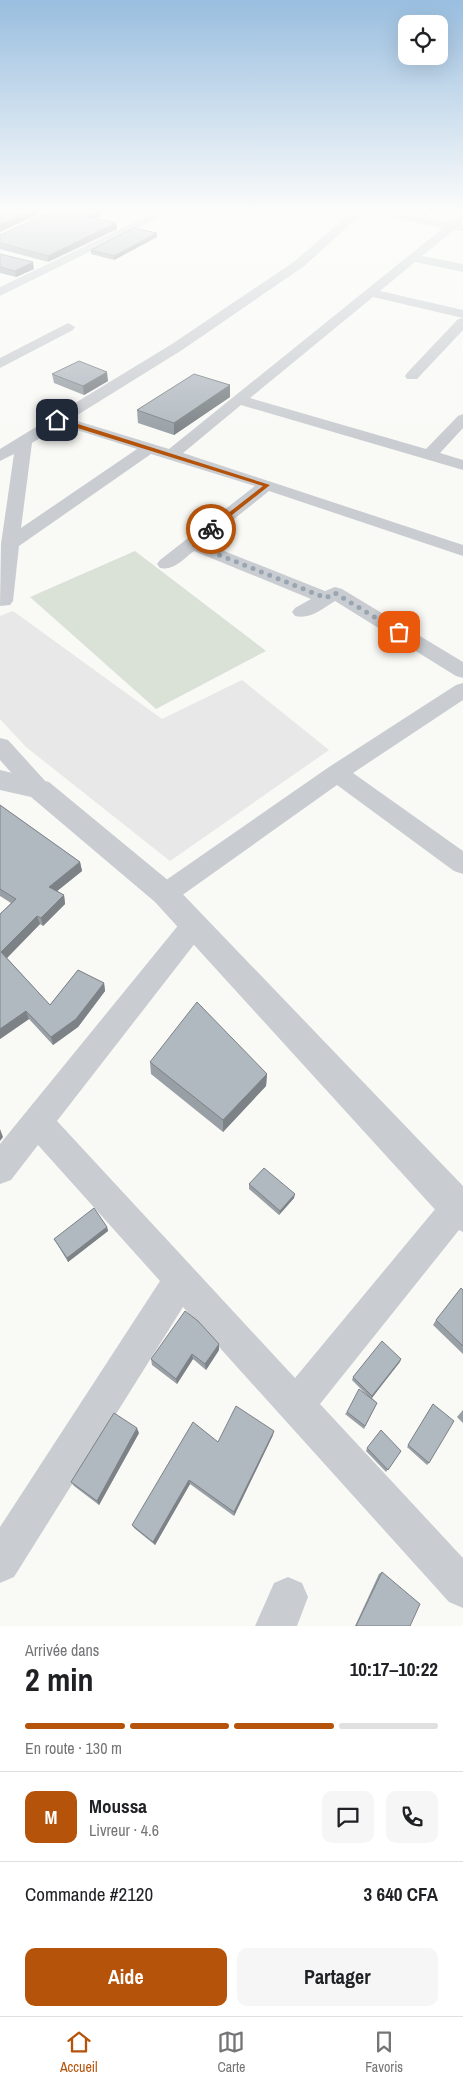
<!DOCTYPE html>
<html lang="fr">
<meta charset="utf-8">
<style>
:root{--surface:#fff;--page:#f6f6f6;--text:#202124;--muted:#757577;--line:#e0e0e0;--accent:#b45309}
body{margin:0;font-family:"Archivo Narrow",sans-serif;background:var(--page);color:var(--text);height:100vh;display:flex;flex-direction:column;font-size:19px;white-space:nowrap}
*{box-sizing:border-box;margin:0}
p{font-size:16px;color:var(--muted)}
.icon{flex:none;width:28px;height:28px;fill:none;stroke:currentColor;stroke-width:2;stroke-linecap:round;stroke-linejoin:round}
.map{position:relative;height:1626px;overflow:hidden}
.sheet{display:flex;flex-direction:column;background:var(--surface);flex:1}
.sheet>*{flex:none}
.buttons{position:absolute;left:398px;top:15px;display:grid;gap:10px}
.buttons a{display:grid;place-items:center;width:50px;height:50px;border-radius:10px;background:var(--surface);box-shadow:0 5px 20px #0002;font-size:25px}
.pin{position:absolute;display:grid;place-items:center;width:42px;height:42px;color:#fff;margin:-21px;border-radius:10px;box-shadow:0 2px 8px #0006}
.courier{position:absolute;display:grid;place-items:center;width:50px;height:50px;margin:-25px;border:4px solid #b45309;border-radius:50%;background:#fff;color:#222;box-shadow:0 1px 6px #0007}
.overview em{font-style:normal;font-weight:700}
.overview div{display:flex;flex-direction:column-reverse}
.overview{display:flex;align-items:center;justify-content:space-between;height:85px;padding:0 25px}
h1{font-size:32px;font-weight:700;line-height:38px}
.bar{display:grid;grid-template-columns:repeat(4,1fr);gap:8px 5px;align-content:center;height:60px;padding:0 25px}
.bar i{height:6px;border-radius:4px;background:var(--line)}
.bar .current{background:var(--accent)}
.bar p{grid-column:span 4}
.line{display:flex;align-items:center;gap:12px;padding:0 25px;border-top:1px solid var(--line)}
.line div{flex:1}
.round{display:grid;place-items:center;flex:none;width:52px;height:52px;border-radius:10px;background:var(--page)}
.action{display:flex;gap:10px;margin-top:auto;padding:10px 25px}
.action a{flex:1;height:58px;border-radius:10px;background:var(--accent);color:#fff;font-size:20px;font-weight:700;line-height:58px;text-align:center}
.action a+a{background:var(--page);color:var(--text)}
.tab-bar{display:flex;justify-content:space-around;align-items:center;height:70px;border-top:1px solid var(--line);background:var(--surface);font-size:14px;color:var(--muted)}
.tab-bar a{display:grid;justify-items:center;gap:2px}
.tab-bar .current{color:var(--accent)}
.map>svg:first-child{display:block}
</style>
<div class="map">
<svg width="463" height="1626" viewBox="0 0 463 1626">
<rect width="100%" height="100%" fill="#f9f9f6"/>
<path fill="#e7e8e7" d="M 13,611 L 162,719 L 242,680 L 329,750 L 170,861 L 26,747 L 0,719 L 0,616 Z"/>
<path fill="#dae2d7" d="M 135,551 L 266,651 L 156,709 L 30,597 Z"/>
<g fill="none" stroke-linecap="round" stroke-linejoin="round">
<path fill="#c9cdd1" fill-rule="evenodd" d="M 158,211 L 172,211 L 0,296 L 0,287 Z
M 353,211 L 365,211 L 303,267 L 182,350 L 71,419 L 169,449 L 443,228 L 372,214 L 367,211 L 391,211 L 450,222 L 463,214 L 463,222 L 460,225 L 463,225 L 463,231 L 454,230 L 422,256 L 463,264 L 463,272 L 415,262 L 380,291 L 463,310 L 463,318 L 373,297 L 250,398 L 426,449 L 458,416 L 463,414 L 463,428 L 440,453 L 463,460 L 463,470 L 241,405 L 183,453 L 463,545 L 463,556 L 269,491 L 204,543 L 325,591 L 335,587 L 342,589 L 463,662 L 463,678 L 456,676 L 335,601 C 323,608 310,620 295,616 L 292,612 L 295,608 L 311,599 L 194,551 C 183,559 174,571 160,568 L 157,564 L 160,560 L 255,486 L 151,454 L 19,546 L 13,601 L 10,605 L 0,606 L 1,544 L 14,454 L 0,461 L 0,449 L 49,419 L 52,416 L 57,414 L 172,344 L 295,261 ZM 61,425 L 137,449 L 21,528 L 32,443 Z
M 463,318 L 463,330 L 417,379 L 407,379 L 405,376 L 407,373 L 458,319 Z
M 68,323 L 75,327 L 73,330 L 0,368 L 0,358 Z
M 463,683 L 463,700 L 353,773 L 463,851 L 463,874 L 454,871 L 337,785 L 174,901 L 165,904 L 156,901 L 152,894 L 156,887 L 329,767 L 456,685 Z
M 0,738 L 8,740 L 47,783 L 51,789 L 47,795 L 39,797 L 31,795 L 0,760 Z
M 194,914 L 203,917 L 207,925 L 203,933 L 57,1121 L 295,1378 L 446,1196 L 457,1191 L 463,1193 L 463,1225 L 320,1404 L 463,1558 L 463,1608 L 449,1602 L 183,1307 L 14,1577 L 0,1583 L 0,1527 L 160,1281 L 38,1145 L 11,1180 L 0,1184 L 0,1144 L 185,917 Z
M 288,1577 L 302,1583 L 308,1597 L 297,1626 L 255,1626 L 274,1583 Z"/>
<path fill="#c9cdd1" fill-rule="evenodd" d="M 0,770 L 49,782 L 175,886 L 463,1186 L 463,1232 L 450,1226 L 155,902 L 31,797 L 0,790 Z"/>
</g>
<path fill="#989fa5" d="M 403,211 L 432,211 L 426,216 Z
M 102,215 L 94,218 L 116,223 L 117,229 L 48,262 L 0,249 L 0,235 Z
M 157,237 L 114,260 L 91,254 L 91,250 Z
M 0,254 L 34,269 L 16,277 L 0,273 Z
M 52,374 L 108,381 L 84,395 L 54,383 Z
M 230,385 L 230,397 L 174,435 L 138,423 L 137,410 Z
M 0,805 L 80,862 L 82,871 L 57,891 L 64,895 L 65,904 L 43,926 L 40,924 L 7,958 L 50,1005 L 78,970 L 104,983 L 105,991 L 78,1027 L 53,1045 L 29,1019 L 0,1039 L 0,914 L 11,903 L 0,896 Z
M 150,1062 L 267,1074 L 266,1086 L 223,1132 L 151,1074 Z
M 249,1184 L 294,1198 L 279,1215 L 249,1189 Z
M 107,1227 L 108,1231 L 68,1262 L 56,1242 L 54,1239 Z
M 463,1290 L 463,1354 L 433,1325 L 436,1320 Z
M 219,1350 L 206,1370 L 193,1359 L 177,1384 L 152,1365 L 151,1359 Z
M 401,1359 L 372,1398 L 377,1403 L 364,1429 L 345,1414 L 347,1412 L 367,1395 L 352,1380 L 353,1377 Z
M 433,1404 L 429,1463 L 427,1465 L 407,1447 Z
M 463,1410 L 463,1423 L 457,1417 Z
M 139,1433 L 99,1505 L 74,1486 L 71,1482 Z
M 273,1435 L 234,1516 L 190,1484 L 155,1545 L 134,1528 L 132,1525 L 218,1442 Z
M 367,1448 L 401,1451 L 386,1472 L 366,1451 Z
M 382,1572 L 410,1626 L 355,1626 L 379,1574 Z"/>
<path fill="#7c8286" d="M 31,211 L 45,211 L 0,232 L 0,225 Z
M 96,211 L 102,211 L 102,215 L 86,222 L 85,216 Z
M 426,211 L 432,211 L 426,216 Z
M 116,223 L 117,229 L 48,262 L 48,256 Z
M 157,233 L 157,237 L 114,260 L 114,256 Z
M 33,262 L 34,269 L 16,277 L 15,271 Z
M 107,372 L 108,381 L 84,395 L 83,386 Z
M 230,385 L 230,397 L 174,435 L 174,423 Z
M 80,862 L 82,871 L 51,896 L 49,887 Z
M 64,895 L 65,904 L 43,926 L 41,918 Z
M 37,916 L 40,924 L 4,961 L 1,952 Z
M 104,983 L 105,991 L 78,1027 L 53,1045 L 51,1037 Z
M 26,1011 L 29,1019 L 0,1039 L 0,1029 Z
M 267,1074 L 266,1086 L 223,1132 L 223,1120 Z
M 0,1129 L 3,1137 L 0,1141 Z
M 295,1194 L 294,1198 L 279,1215 L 280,1211 Z
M 107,1227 L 108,1231 L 68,1262 L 67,1258 Z
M 219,1344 L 219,1350 L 206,1370 L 205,1364 Z
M 192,1354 L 193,1359 L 177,1384 L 176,1379 Z
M 401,1359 L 400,1362 L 371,1399 L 372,1396 Z
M 137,1428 L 139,1433 L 99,1505 L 97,1501 Z
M 274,1431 L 273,1435 L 234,1516 L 234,1512 Z
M 189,1480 L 190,1484 L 155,1545 L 153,1542 Z"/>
<path fill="#b1b9c0" stroke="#7c8286" d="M 0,211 L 31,211 L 0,225 Z
M 53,211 L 96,211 L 85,216 L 116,223 L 48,256 L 0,243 L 0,235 Z
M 134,228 L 157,233 L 114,256 L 91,250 Z
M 0,254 L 33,262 L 15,271 L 0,267 Z
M 79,361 L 107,372 L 83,386 L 52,374 Z
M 194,374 L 230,385 L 174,423 L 137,410 Z
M 0,805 L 80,862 L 49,887 L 64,895 L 41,918 L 37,916 L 1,952 L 50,1005 L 78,970 L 104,983 L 76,1019 L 51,1037 L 26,1011 L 0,1029 L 0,914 L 16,899 L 0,889 Z
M 197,1002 L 267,1074 L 223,1120 L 150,1062 Z
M 264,1168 L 295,1194 L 280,1211 L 249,1184 Z
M 94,1208 L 107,1227 L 67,1258 L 54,1239 Z
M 461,1288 L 463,1290 L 463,1346 L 436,1320 Z
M 185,1311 L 198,1321 L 219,1344 L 205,1364 L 192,1354 L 176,1379 L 151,1359 Z
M 382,1341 L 401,1359 L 372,1396 L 353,1377 Z
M 359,1389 L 377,1403 L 365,1426 L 347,1412 Z
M 433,1404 L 454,1421 L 429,1463 L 408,1445 Z
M 236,1406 L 274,1431 L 234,1512 L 189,1480 L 153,1542 L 132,1525 L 193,1422 L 218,1442 Z
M 114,1413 L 137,1428 L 97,1501 L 71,1482 Z
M 381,1430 L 401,1451 L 388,1470 L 367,1448 Z
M 382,1572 L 420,1604 L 410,1626 L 356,1626 Z"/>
<linearGradient id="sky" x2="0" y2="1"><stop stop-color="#99bedf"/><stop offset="0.48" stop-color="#fcfcfb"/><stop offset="1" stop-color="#fcfcfb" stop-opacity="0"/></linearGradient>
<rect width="463" height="439" fill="url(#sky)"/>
<path fill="#b45309" d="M 55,418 L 59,418 L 270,485 L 213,530 L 209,530 L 209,528 L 263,486 L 55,421 Z"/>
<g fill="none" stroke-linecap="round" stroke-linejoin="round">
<path stroke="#99a5b0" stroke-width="5" stroke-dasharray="0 9" d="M 211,529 L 192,544 L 326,598 L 335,593 L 399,632"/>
</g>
</svg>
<div class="buttons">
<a><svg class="icon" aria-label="locate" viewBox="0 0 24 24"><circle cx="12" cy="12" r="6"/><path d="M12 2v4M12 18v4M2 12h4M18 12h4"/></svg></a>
</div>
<div class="pin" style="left:399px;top:632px;background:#ea580c"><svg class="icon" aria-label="bag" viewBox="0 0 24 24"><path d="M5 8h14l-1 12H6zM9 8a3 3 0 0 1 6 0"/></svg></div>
<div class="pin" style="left:57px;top:420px;background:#1f2937"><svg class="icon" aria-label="home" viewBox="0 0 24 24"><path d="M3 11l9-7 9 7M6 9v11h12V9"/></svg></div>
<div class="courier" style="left:211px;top:529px"><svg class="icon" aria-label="bike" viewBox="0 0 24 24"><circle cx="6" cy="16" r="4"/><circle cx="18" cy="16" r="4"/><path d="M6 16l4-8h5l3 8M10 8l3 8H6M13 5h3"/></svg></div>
</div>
<section class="sheet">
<div class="overview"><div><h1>2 min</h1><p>Arrivée dans</p></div><em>10:17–10:22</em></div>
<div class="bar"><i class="current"></i><i class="current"></i><i class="current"></i><i></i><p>En route · 130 m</p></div>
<div class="line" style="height:90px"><b class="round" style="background:var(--accent);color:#fff">M</b><div><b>Moussa</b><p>Livreur · 4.6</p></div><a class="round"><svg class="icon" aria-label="chat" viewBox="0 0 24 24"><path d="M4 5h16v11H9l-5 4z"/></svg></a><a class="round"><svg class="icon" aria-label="phone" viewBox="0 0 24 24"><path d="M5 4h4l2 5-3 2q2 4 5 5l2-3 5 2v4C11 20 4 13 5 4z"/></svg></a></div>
<div class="line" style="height:65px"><div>Commande #2120</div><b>3 640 CFA</b></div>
<div class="action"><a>Aide</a><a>Partager</a></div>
</section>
<nav class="tab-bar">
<a class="current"><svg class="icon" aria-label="home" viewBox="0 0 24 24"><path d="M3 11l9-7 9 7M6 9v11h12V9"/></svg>Accueil</a>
<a><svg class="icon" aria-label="map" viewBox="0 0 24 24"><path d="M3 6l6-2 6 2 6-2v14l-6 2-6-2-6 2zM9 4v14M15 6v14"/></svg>Carte</a>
<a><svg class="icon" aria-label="saved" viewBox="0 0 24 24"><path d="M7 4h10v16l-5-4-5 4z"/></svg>Favoris</a>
</nav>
